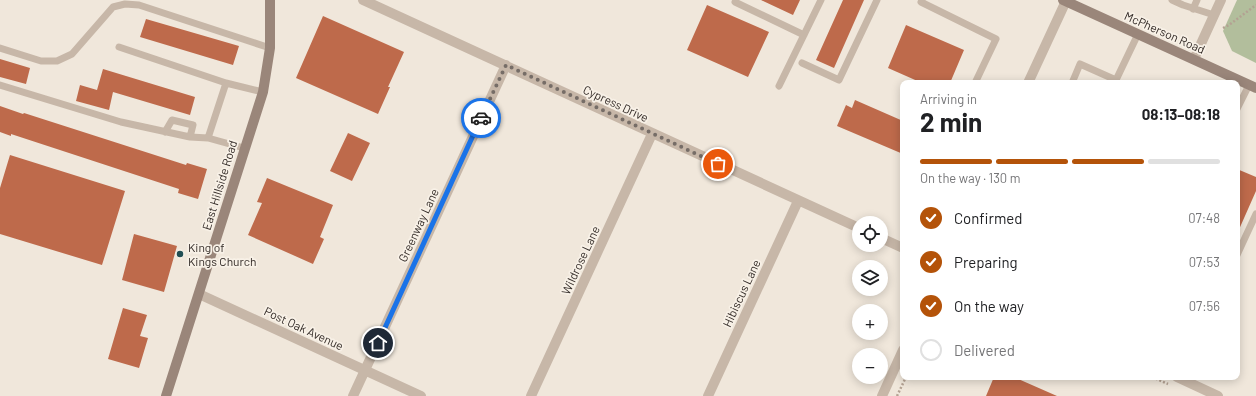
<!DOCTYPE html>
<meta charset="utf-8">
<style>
:root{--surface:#fff;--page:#f6f6f6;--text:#202124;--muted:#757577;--line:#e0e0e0;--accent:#b45309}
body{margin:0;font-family:Barlow,sans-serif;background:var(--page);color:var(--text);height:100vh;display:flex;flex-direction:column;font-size:15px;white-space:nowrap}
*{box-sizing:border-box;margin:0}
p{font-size:13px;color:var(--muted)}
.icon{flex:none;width:22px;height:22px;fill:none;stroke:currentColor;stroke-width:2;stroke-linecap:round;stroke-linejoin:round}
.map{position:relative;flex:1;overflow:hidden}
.details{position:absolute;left:900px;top:80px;width:340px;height:300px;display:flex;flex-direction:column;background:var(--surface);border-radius:8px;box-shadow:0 2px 10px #0003}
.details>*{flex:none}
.controls{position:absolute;left:852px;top:216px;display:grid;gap:8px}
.controls a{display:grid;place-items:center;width:36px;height:36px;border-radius:50%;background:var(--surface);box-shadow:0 2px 10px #0003;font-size:20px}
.pin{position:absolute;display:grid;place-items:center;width:34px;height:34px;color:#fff;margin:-17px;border:2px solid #fff;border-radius:50%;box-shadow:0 1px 4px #0007}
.courier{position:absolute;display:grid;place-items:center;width:40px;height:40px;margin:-20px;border:3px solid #1a73e8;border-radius:50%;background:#fff;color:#222;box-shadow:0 1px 5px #0007}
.headline em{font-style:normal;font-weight:700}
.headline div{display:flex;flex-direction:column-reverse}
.headline{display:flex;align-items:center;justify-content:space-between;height:68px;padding:0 20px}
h1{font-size:26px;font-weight:700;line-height:30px}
.bar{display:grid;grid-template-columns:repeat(4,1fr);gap:6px 4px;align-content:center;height:48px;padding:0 20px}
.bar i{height:5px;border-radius:3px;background:var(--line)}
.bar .active{background:var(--accent)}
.bar p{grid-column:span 4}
ol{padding:0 20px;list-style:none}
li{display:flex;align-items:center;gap:12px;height:44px}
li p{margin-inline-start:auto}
li .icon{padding:4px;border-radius:50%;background:var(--accent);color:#fff;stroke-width:4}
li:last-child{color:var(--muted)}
li i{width:22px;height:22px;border:2px solid var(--line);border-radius:50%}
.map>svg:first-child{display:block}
</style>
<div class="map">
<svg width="1256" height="396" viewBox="0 0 1256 396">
<rect width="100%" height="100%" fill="#f0e7db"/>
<path fill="#b2be9c" d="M 1237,0 L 1256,0 L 1256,63 L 1232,51 L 1223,31 Z"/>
<path fill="#be6a4b" d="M 761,0 L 800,0 L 793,15 Z
M 843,0 L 864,0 L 834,68 L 816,60 Z
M 707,5 L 769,32 L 748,77 L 687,50 Z
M 323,16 L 404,52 L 388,87 L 390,87 L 378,114 L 296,78 Z
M 146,19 L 239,46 L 233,65 L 140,37 Z
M 906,25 L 964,50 L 950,83 L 922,83 L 888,68 Z
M 0,59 L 30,68 L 26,84 L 0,77 Z
M 103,69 L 195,97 L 190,115 L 113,92 L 109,110 L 76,101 L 80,85 L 97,90 Z
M 855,100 L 903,121 L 903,154 L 837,126 L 846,105 L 852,108 Z
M 0,106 L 23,114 L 24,113 L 186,165 L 187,163 L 207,169 L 198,199 L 178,193 L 179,189 L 11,134 L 11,136 L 0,132 Z
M 348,133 L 370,143 L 352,181 L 330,171 Z
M 10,155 L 125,191 L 102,265 L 0,234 L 0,188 Z
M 1237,169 L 1256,177 L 1256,191 L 1237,234 Z
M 267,178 L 333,205 L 320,237 L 324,239 L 313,264 L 248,235 L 262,203 L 257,202 Z
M 134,234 L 177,246 L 164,292 L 122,280 Z
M 123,308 L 147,315 L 140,336 L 148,338 L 139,368 L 108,359 Z
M 994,377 L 1014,377 L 1057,396 L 986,396 Z"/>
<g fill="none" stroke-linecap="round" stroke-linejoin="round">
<path stroke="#b3a192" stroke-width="2.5" stroke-dasharray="2 2" stroke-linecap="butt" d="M 1223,28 L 1229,25 L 1256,5
M 1152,377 L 1168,384
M 897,396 L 906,377"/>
<path stroke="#c7b7a8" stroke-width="7" d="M 922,0 L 921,2 L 996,39 L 975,83
M 1172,0 L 1183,5 L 1214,15
M 735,2 L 804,35
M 1193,9 L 1197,0
M 119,47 L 226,83 L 263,92
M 0,48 L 41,61 L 57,61 L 72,54 L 113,7 L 125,4 L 139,5 L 270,48
M 802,63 L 839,80 L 877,0
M 1072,83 L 1080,64 L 1116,80 L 1138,34
M 0,85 L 121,122 L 190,137 L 208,138 L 244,148
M 779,86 L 821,0
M 1237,109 L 1249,85
M 165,132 L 172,120 L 193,125 L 190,137
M 208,138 L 226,83
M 1237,255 L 1256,214"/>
<path stroke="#c7b7a8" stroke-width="10" d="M 363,0 L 859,228
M 1194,59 L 1221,0
M 1028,83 L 1066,1
M 881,238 L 903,248
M 199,294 L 421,396
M 1177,377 L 1218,396
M 353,396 L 506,65
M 531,396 L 652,134
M 708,396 L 798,201
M 882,396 L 903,350"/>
<path stroke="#9a867a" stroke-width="10" d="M 1063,0 L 1256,88
M 166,396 L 263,92 L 270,48 L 270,0"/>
</g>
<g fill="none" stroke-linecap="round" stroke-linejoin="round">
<path stroke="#766d67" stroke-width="4" stroke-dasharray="0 7.2" d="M 481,118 L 506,65 L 718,164"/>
<path stroke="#1a73e8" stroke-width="5" d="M 378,343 L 481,118"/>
</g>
<circle fill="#204e53" stroke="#f8f1e7" stroke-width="1.5" cx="180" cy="254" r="4"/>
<g text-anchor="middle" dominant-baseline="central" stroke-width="3.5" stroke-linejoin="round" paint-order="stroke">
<g font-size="12" fill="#342c28" stroke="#f8f1e7">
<text transform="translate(1165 32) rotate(24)">McPherson Road</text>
<text transform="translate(616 103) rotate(25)">Cypress Drive</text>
<text transform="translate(219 185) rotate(-73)">East Hillside Road</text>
<text transform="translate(418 225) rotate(-65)">Greenway Lane</text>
<text transform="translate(580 260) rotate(-65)">Wildrose Lane</text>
<text transform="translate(741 293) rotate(-65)">Hibiscus Lane</text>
<text transform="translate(304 328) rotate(25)">Post Oak Avenue</text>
</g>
<g font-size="12" fill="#342c28" stroke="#f8f1e7" text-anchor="start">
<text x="188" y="247">King of<tspan x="188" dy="14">Kings Church</tspan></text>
</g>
</g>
</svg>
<div class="controls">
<a><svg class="icon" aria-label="locate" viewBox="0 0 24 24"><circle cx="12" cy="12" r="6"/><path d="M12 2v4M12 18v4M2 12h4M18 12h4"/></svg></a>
<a><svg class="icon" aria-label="layers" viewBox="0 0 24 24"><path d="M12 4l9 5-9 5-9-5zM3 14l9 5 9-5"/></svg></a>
<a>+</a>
<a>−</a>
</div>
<div class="pin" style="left:718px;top:164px;background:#ea580c"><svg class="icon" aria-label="bag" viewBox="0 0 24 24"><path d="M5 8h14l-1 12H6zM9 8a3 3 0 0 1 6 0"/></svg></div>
<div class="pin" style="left:378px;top:343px;background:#1f2937"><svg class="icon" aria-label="home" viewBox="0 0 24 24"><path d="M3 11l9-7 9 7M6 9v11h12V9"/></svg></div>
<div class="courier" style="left:481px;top:118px"><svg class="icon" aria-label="car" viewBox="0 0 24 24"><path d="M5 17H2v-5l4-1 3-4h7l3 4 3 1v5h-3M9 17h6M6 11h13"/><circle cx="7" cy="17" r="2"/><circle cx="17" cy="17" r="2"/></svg></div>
<section class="details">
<div class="headline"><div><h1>2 min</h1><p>Arriving in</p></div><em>08:13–08:18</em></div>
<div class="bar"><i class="active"></i><i class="active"></i><i class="active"></i><i></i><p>On the way · 130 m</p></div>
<ol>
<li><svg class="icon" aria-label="check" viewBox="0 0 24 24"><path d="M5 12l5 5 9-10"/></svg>Confirmed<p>07:48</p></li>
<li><svg class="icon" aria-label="check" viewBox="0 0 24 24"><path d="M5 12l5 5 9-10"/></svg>Preparing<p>07:53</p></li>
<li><svg class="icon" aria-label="check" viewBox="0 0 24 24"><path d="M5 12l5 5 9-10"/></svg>On the way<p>07:56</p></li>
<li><i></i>Delivered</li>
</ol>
</section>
</div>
